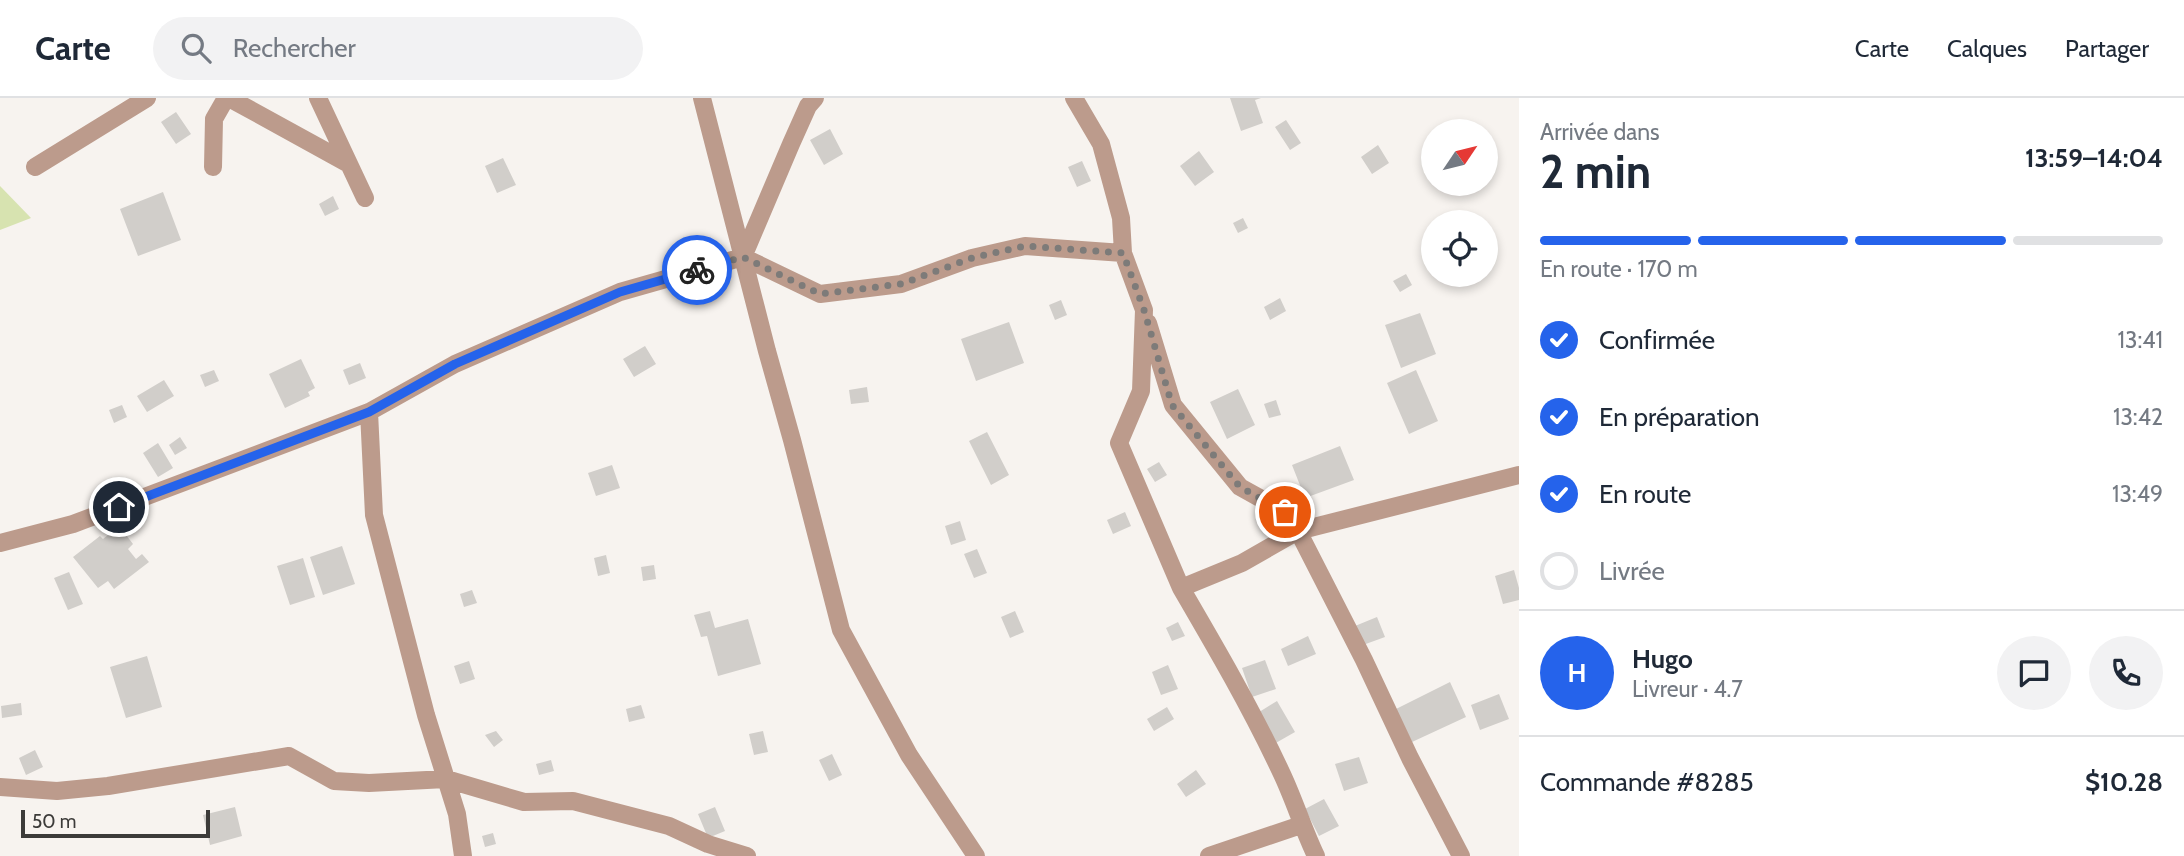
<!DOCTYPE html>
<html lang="fr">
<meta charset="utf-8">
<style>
:root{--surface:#fff;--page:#f2f2f3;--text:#1f2937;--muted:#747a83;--line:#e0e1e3;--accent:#2563eb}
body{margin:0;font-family:Cabin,sans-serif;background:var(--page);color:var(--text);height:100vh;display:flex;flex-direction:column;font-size:26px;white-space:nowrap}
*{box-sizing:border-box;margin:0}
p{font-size:23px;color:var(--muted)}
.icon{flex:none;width:38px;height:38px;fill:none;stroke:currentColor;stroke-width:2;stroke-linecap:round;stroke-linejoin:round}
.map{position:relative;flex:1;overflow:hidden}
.drawer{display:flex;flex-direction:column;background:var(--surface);width:665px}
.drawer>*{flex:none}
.needle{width:46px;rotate:55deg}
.controls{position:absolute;left:1421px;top:21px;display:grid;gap:14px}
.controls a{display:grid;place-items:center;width:77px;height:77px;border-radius:50%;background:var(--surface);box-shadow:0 4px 10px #0003;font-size:35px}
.scale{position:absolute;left:21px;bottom:18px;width:189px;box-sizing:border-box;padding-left:7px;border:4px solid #3c3b39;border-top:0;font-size:19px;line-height:24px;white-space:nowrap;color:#3c3b39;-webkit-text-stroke:5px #f7f3ef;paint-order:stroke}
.pin{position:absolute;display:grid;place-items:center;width:60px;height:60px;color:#fff;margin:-30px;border:4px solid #fff;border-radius:50%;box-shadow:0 2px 7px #0007}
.courier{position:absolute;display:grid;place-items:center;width:70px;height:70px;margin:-35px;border:5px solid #2563eb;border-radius:50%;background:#fff;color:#222;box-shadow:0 2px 9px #0007}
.head em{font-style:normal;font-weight:700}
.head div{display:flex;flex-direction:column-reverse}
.head{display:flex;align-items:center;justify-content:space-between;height:119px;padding:0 21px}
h1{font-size:46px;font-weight:700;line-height:52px}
.bar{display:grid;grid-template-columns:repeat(4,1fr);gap:10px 7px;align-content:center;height:84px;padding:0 21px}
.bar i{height:9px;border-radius:5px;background:var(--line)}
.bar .on{background:var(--accent)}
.bar p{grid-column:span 4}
.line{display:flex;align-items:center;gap:18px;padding:0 21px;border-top:2px solid var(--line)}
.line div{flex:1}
.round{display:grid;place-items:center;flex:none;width:74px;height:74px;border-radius:37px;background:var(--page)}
ol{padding:0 21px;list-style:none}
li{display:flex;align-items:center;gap:21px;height:77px}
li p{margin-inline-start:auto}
li .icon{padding:7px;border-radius:50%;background:var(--accent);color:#fff;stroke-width:4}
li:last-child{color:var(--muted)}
li i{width:38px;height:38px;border:4px solid var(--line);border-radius:50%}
header{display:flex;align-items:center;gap:42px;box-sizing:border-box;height:98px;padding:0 35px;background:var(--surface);border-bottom:2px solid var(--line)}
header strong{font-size:33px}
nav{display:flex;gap:38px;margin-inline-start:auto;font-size:24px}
.search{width:490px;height:63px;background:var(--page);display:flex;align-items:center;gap:18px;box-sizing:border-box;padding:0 24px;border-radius:38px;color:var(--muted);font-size:26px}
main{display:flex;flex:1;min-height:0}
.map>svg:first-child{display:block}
</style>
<header>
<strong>Carte</strong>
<div class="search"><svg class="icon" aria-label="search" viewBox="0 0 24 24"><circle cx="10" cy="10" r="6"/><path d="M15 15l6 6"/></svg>Rechercher</div>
<nav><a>Carte</a><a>Calques</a><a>Partager</a></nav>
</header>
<main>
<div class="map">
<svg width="1519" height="758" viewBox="0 0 1519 758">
<rect width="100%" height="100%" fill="#f7f3ef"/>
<path fill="#d7e3b0" d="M 0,88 L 31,120 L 0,132 Z"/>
<path fill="#d1ceca" d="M 1230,0 L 1261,0 L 1255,2 L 1263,25 L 1241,33 Z
M 176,14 L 191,36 L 176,46 L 161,24 Z
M 1286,22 L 1301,45 L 1290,52 L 1275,29 Z
M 830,31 L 843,56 L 824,67 L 810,42 Z
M 1378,47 L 1389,65 L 1372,76 L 1361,59 Z
M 1199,53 L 1214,74 L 1195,88 L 1180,68 Z
M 503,60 L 516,87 L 497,95 L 485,68 Z
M 1082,63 L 1091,83 L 1077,89 L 1068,69 Z
M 163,94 L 181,142 L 138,158 L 120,111 Z
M 333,98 L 339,111 L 325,118 L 319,106 Z
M 1243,120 L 1248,130 L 1238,135 L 1233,125 Z
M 1406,176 L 1412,187 L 1400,194 L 1393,183 Z
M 1280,200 L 1286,213 L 1270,222 L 1264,209 Z
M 1061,202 L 1067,217 L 1055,222 L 1049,207 Z
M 1420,215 L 1436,256 L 1401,270 L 1385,227 Z
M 1009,224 L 1024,265 L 976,283 L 961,241 Z
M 645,248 L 656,266 L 634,279 L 623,261 Z
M 301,261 L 315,290 L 308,294 L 310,298 L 285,310 L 269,276 Z
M 360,265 L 366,280 L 349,287 L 343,272 Z
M 214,272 L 219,283 L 205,289 L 200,277 Z
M 1416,272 L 1438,323 L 1409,336 L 1387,285 Z
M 164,282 L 174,298 L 147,314 L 137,298 Z
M 867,289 L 869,304 L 851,306 L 849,292 Z
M 1238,291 L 1255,327 L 1227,341 L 1210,304 Z
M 1276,302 L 1281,317 L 1269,320 L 1264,306 Z
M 122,307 L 127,319 L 114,325 L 109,312 Z
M 987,334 L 1009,377 L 991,387 L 969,343 Z
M 180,339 L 187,350 L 175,357 L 169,347 Z
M 158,345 L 173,370 L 158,379 L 143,355 Z
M 1340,348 L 1354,382 L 1305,400 L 1292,367 Z
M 1159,364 L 1167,377 L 1155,384 L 1147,371 Z
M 612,367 L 620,390 L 596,398 L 588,375 Z
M 1125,414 L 1131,428 L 1113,436 L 1107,422 Z
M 960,423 L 966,442 L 951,447 L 945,428 Z
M 113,433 L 117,438 L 123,433 L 133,446 L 128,451 L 136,461 L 142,456 L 149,464 L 114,491 L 108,483 L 98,490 L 73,459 L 100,438 L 103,441 Z
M 342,448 L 355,486 L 323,497 L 310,459 Z
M 977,451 L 987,475 L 974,480 L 964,456 Z
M 606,457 L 610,475 L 598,478 L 594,460 Z
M 303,460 L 315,499 L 290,507 L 277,468 Z
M 654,467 L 656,481 L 643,483 L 641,469 Z
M 1514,472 L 1519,490 L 1519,502 L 1503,506 L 1495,478 Z
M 69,474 L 83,506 L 68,512 L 54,480 Z
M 472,492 L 477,505 L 464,509 L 460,496 Z
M 710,513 L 715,530 L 748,521 L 761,566 L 718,578 L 707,538 L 701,539 L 694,517 Z
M 1015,513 L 1024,534 L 1010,540 L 1001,519 Z
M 1377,519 L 1385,539 L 1363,547 L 1355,528 Z
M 1178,524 L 1185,538 L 1172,543 L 1166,530 Z
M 1308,538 L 1316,556 L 1288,568 L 1281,551 Z
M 147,558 L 162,609 L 126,620 L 110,569 Z
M 1265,562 L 1276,591 L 1252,599 L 1242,570 Z
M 469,563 L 475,581 L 460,586 L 454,568 Z
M 1168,567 L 1178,591 L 1161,597 L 1152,574 Z
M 1450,584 L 1466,619 L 1412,644 L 1396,611 Z
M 1499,596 L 1509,621 L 1480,632 L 1471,607 Z
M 1277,603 L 1295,634 L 1274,646 L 1256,616 Z
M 21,605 L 22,617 L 2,620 L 1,608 Z
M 641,607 L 645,620 L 629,624 L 626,611 Z
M 1167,609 L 1174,621 L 1154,633 L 1147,621 Z
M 496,633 L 503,642 L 494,649 L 485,637 Z
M 763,633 L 768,654 L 754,657 L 749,636 Z
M 35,652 L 43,669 L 26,677 L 19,660 Z
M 832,656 L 842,677 L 829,683 L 819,662 Z
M 1359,659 L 1368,685 L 1344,693 L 1335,666 Z
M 551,662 L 554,673 L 539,677 L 536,666 Z
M 1196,672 L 1206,686 L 1186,699 L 1177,686 Z
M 1324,701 L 1339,728 L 1319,738 L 1305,711 Z
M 235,709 L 242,738 L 210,747 L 203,717 Z
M 715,709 L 725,733 L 708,740 L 698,716 Z
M 493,735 L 496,746 L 485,749 L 482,738 Z"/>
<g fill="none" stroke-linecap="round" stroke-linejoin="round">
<path stroke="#bc9b8c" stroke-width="18" d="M 229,0 L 349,66
M 318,0 L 365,100
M 702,0 L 767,253 L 792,342 L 841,532 L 909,657 L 976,758
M 1074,0 L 1101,46 L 1121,120 L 1123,155
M 35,69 L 147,0
M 213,69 L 214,21 L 226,0
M 743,159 L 791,46 L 808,8 L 815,0
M 1148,225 L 1173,307 L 1240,389 L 1285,414 L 1298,433 L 1364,562 L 1410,660 L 1461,758
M 369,314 L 374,417 L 426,617 L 457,716 L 463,758
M 0,445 L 73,426 L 369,314 L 455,266 L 620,194 L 743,159 L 820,196 L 901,186 L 972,160 L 1025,148 L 1123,155 L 1144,212 L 1141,293 L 1119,345 L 1181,490 L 1242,465 L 1298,433 L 1519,377
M 1181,490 C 1216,550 1251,610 1281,674 C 1294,701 1303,731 1316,758
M 0,689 L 57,693 L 108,688 L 289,658 L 334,683 L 369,685 L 446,681 L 524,704 L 573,703 L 669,728 L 708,746 L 747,758
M 1209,758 L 1301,727"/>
</g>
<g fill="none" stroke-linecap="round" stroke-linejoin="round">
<path stroke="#7d7b79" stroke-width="7" stroke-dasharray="0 12.6" d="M 697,172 L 743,159 L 820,196 L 901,186 L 972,160 L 1025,148 L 1123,155 L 1144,212 L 1172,307 L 1240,389 L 1285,414"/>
<path stroke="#2563eb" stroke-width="9" d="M 119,409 L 369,314 L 455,266 L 620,194 L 697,172"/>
</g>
</svg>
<div class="controls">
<a><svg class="needle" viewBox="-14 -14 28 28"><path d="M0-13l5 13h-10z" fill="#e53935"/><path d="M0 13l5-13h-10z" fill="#747a83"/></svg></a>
<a><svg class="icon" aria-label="locate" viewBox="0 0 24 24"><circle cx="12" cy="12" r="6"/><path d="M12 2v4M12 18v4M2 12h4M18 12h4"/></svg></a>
</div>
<div class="scale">50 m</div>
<div class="pin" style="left:1285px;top:414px;background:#ea580c"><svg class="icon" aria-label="bag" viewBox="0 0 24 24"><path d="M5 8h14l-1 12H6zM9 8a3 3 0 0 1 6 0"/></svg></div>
<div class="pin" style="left:119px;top:409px;background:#1f2937"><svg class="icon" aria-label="home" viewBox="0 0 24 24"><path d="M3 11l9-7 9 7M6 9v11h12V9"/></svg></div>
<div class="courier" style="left:697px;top:172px"><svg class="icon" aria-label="bike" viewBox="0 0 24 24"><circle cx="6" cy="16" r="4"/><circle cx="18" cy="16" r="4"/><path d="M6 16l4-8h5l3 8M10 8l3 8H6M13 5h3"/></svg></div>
</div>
<section class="drawer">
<div class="head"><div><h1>2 min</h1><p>Arrivée dans</p></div><em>13:59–14:04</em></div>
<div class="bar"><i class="on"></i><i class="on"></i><i class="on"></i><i></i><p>En route · 170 m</p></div>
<ol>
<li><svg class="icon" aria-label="check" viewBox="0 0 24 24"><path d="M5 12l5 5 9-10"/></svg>Confirmée<p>13:41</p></li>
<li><svg class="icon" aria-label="check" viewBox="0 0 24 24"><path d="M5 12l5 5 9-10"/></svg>En préparation<p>13:42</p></li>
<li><svg class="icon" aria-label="check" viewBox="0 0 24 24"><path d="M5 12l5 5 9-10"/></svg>En route<p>13:49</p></li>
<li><i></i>Livrée</li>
</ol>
<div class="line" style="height:126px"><b class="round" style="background:var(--accent);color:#fff">H</b><div><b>Hugo</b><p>Livreur · 4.7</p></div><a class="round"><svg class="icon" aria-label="chat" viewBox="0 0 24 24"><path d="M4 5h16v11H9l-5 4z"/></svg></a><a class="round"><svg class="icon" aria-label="phone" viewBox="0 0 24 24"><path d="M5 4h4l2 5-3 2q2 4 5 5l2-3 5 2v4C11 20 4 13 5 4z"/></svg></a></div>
<div class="line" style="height:91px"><div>Commande #8285</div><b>$10.28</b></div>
</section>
</main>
